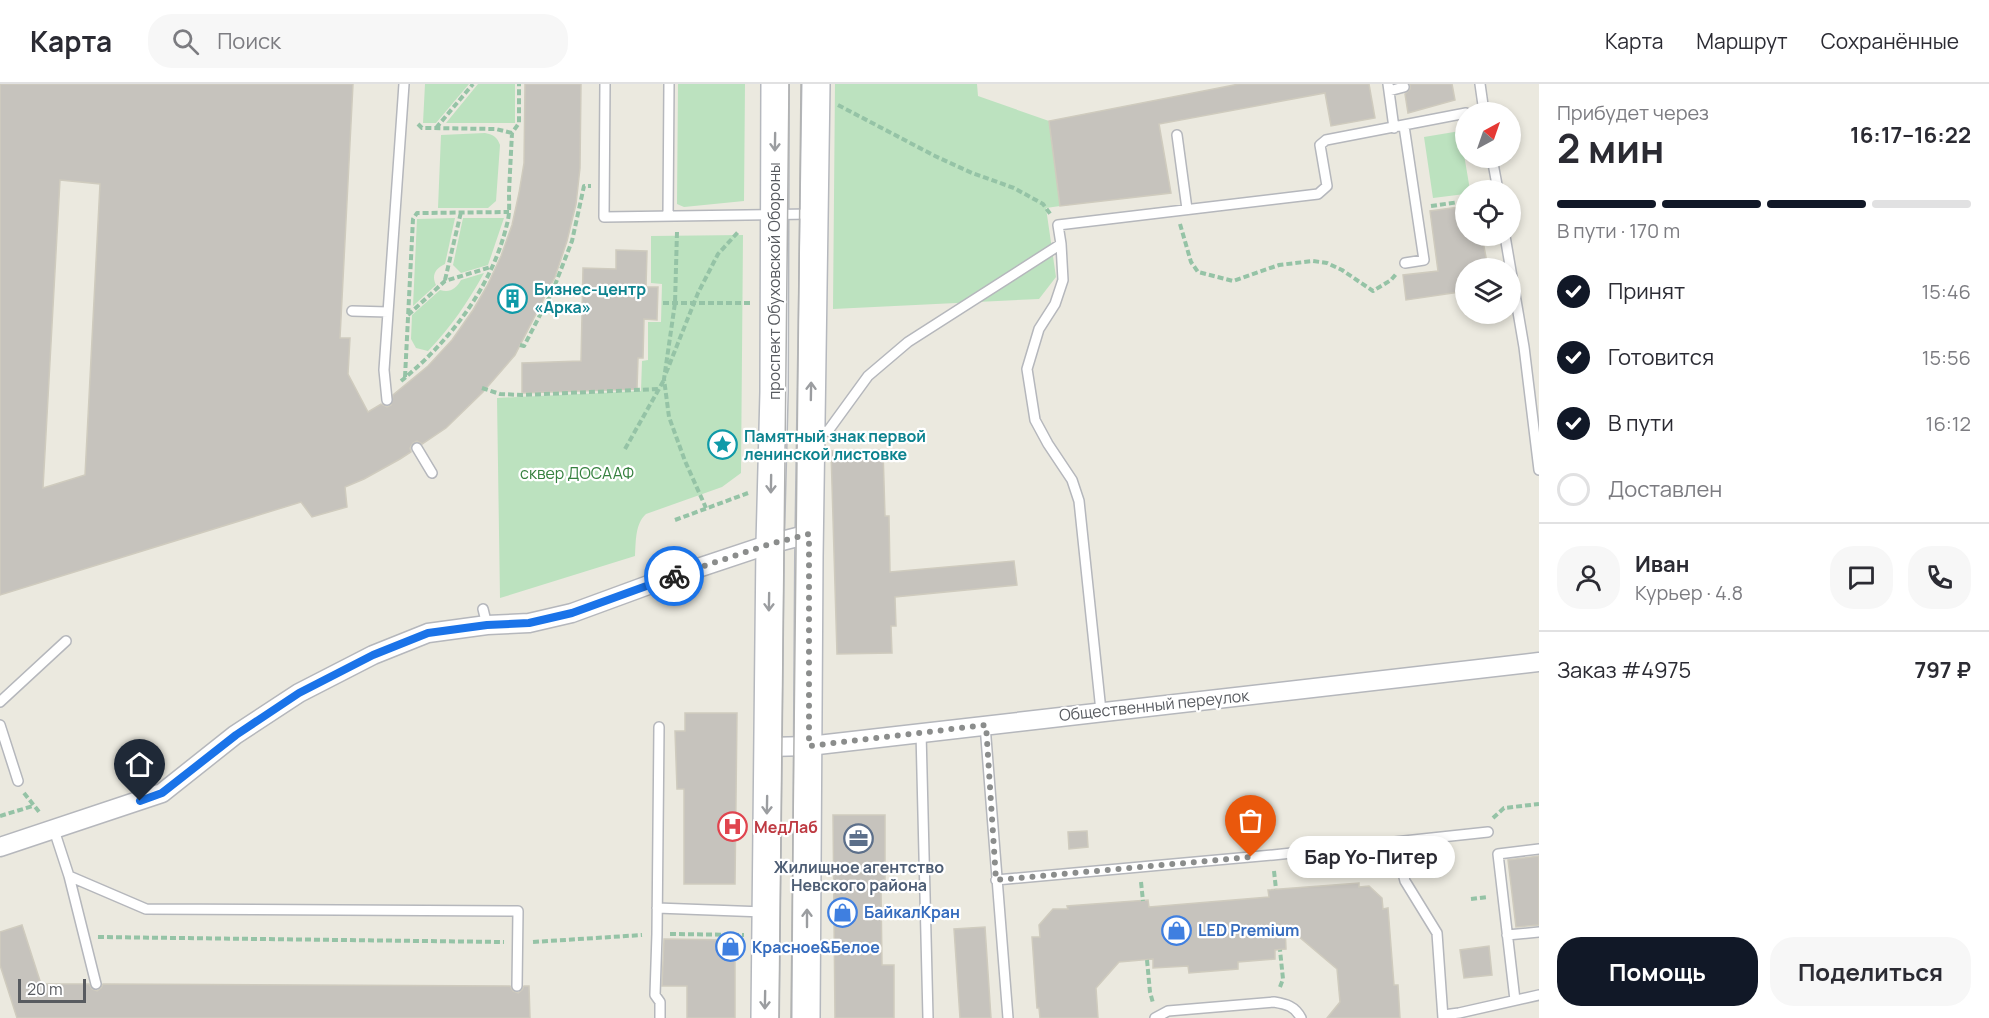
<!DOCTYPE html>
<html lang="ru">
<meta charset="utf-8">
<style>
:root{--surface:#fff;--page:#f7f7f7;--text:#2b2b33;--muted:#7c7c81;--line:#e1e1e2;--accent:#111827}
body{margin:0;font-family:Manrope,sans-serif;background:var(--page);color:var(--text);height:100vh;display:flex;flex-direction:column;font-size:22px;white-space:nowrap}
*{box-sizing:border-box;margin:0}
p{font-size:20px;color:var(--muted)}
.icon{flex:none;width:33px;height:33px;fill:none;stroke:currentColor;stroke-width:2;stroke-linecap:round;stroke-linejoin:round}
.map{position:relative;flex:1;overflow:hidden}
.side{display:flex;flex-direction:column;background:var(--surface);width:450px}
.side>*{flex:none}
.needle{width:39px;rotate:40deg}
.fabs{position:absolute;left:1455px;top:18px;display:grid;gap:12px}
.fabs a{display:grid;place-items:center;width:66px;height:66px;border-radius:50%;background:var(--surface);box-shadow:0 3px 9px #0003;font-size:30px}
.scale{position:absolute;left:18px;bottom:15px;width:68px;box-sizing:border-box;padding-left:6px;border:3px solid #585b60;border-top:0;font-size:16px;line-height:21px;white-space:nowrap;color:#585b60;-webkit-text-stroke:4px #fff;paint-order:stroke}
.pin{position:absolute;display:grid;place-items:center;width:51px;height:51px;color:#fff;margin:-62px -26px;border-radius:50% 50% 50% 0;rotate:-45deg;box-shadow:0 0 6px #0007}
.pin .icon{rotate:45deg}
.courier{position:absolute;display:grid;place-items:center;width:60px;height:60px;margin:-30px;border:4px solid #1a73e8;border-radius:50%;background:#fff;color:#222;box-shadow:0 2px 8px #0007}
.bubble{position:absolute;height:42px;border-radius:21px;background:var(--surface);box-shadow:0 3px 9px #0003;font-size:20px;font-weight:700;line-height:42px;text-align:center}
.overview em{font-style:normal;font-weight:700}
.overview div{display:flex;flex-direction:column-reverse}
.overview{display:flex;align-items:center;justify-content:space-between;height:102px;padding:0 18px}
h1{font-size:39px;font-weight:700;line-height:45px}
.bar{display:grid;grid-template-columns:repeat(4,1fr);gap:9px 6px;align-content:center;height:72px;padding:0 18px}
.bar i{height:8px;border-radius:4px;background:var(--line)}
.bar .on{background:var(--accent)}
.bar p{grid-column:span 4}
.line{display:flex;align-items:center;gap:15px;padding:0 18px;border-top:2px solid var(--line)}
.line div{flex:1}
.round{display:grid;place-items:center;flex:none;width:63px;height:63px;border-radius:24px;background:var(--page)}
ol{padding:0 18px;list-style:none}
li{display:flex;align-items:center;gap:18px;height:66px}
li p{margin-inline-start:auto}
li .icon{padding:6px;border-radius:50%;background:var(--accent);color:#fff;stroke-width:4}
li:last-child{color:var(--muted)}
li i{width:33px;height:33px;border:3px solid var(--line);border-radius:50%}
.action{display:flex;gap:12px;margin-top:auto;padding:12px 18px}
.action a{flex:1;height:69px;border-radius:24px;background:var(--accent);color:#fff;font-size:24px;font-weight:700;line-height:69px;text-align:center}
.action a+a{background:var(--page);color:var(--text)}
header{display:flex;align-items:center;gap:36px;box-sizing:border-box;height:84px;padding:0 30px;background:var(--surface);border-bottom:2px solid var(--line)}
header strong{font-size:28px}
nav{display:flex;gap:33px;margin-inline-start:auto;font-size:21px}
.search{width:420px;height:54px;background:var(--page);display:flex;align-items:center;gap:15px;box-sizing:border-box;padding:0 21px;border-radius:24px;color:var(--muted);font-size:22px}
main{display:flex;flex:1;min-height:0}
.map>svg:first-child{display:block}
</style>
<header>
<strong>Карта</strong>
<div class="search"><svg class="icon" aria-label="search" viewBox="0 0 24 24"><circle cx="10" cy="10" r="6"/><path d="M15 15l6 6"/></svg>Поиск</div>
<nav><a>Карта</a><a>Маршрут</a><a>Сохранённые</a></nav>
</header>
<main>
<div class="map">
<svg width="1539" height="934" viewBox="0 0 1539 934">
<rect width="100%" height="100%" fill="#ebe9df"/>
<path fill="#bce2bf" d="M 425,0 L 469,0 L 436,39 L 423,39 Z
M 478,0 L 515,0 L 515,39 L 446,39 Z
M 678,0 L 745,0 L 744,117 L 684,123 L 677,120 Z
M 835,0 L 977,0 L 978,12 L 1049,37 L 1060,122 L 1046,124 L 1056,193 L 1039,215 L 833,225 Z
M 1460,47 L 1470,106 L 1466,106 L 1465,110 L 1433,114 L 1424,53 Z
M 485,49 C 494,51 497,53 500,61 L 496,117 L 488,124 L 438,124 L 441,51 Z
M 455,134 L 445,180 C 436,184 431,191 436,201 L 413,222 L 417,135 Z
M 463,134 L 504,134 L 488,181 L 461,189 L 453,181 Z
M 743,151 L 741,389 L 722,403 L 646,430 C 635,440 636,457 635,472 L 500,514 L 497,314 L 641,307 L 642,277 L 648,276 L 648,238 L 661,238 L 662,200 L 651,199 L 651,152 Z
M 484,189 C 468,218 451,243 428,267 L 416,264 L 411,255 L 412,231 L 440,206 C 450,209 456,205 461,196 Z"/>
<path fill="#c6c3bd" stroke="#cfcbbe" stroke-width="1.5" fill-rule="evenodd" d="M 0,0 L 353,0 L 340,254 L 350,254 L 348,290 L 368,328 L 381,320 L 387,323 L 391,321 L 393,311 L 428,282 L 452,256 L 473,226 L 487,202 L 501,172 L 512,141 L 519,109 L 524,79 L 525,0 L 581,0 L 580,84 L 576,120 L 567,157 L 555,193 L 515,271 L 483,308 L 446,344 L 422,360 L 417,357 L 413,359 L 410,364 L 411,368 L 400,375 L 364,395 L 345,403 L 347,423 L 312,433 L 301,418 L 0,511 ZM 60,96 L 100,100 L 85,391 L 43,404 Z
M 1239,0 L 1369,0 L 1375,34 L 1331,42 L 1325,9 L 1159,40 L 1171,109 L 1060,122 L 1049,37 Z
M 1410,0 L 1452,0 L 1455,16 L 1408,29 L 1405,10 L 1410,5 Z
M 1466,122 L 1466,152 L 1482,152 L 1488,184 L 1466,184 L 1466,207 L 1406,216 L 1403,191 L 1438,187 L 1430,127 Z
M 616,166 L 647,167 L 646,203 L 658,203 L 657,236 L 644,235 L 643,274 L 638,274 L 637,305 L 522,309 L 522,279 L 581,277 L 583,184 L 616,185 Z
M 883,366 L 885,432 L 889,432 L 890,488 L 1014,477 L 1017,501 L 895,513 L 896,542 L 891,542 L 892,569 L 837,570 L 831,367 Z
M 685,629 L 737,629 L 735,800 L 684,800 L 684,705 L 677,705 L 675,647 L 685,647 Z
M 833,731 L 885,731 L 885,805 L 881,805 L 882,881 L 894,881 L 894,934 L 835,934 Z
M 1087,747 L 1088,763 L 1069,765 L 1068,748 Z
M 1539,772 L 1539,841 L 1516,843 L 1508,776 Z
M 1359,799 L 1359,803 L 1369,802 L 1382,814 L 1383,825 L 1388,824 L 1394,901 L 1398,901 L 1400,934 L 1327,934 L 1340,918 L 1337,885 L 1285,841 L 1286,865 L 1275,866 L 1275,875 L 1238,878 L 1238,885 L 1189,889 L 1188,882 L 1153,884 L 1153,875 L 1119,878 L 1096,904 L 1098,934 L 1040,934 L 1039,924 L 1037,924 L 1032,853 L 1040,853 L 1039,841 L 1053,825 L 1068,825 L 1067,822 L 1148,816 L 1149,823 L 1269,813 L 1268,806 Z
M 22,841 L 41,900 L 89,900 L 92,905 L 97,907 L 101,904 L 103,900 L 510,902 L 513,907 L 518,909 L 522,906 L 524,902 L 529,902 L 530,934 L 17,934 L 0,881 L 0,848 Z
M 985,843 L 991,934 L 960,934 L 954,845 Z
M 664,855 L 735,856 L 735,934 L 687,934 L 687,902 L 662,902 Z
M 1489,862 L 1492,891 L 1464,894 L 1460,866 Z"/>
<g fill="none" stroke-linecap="round" stroke-linejoin="round">
<defs>
<path id="lane" d="M 605,0 L 604,133 L 810,130
M 1388,0 L 1394,44
M 1480,0 L 1484,28
M 1389,7 L 1404,3
M 1404,42 L 1424,176 L 1405,179
M 1177,51 L 1187,125
M 1492,74 L 1498,106
M 668,132 L 669,0
M 1505,152 L 1524,263 L 1539,386
M 1061,160 L 1058,141 L 1318,110 L 1327,102 L 1320,61 L 1326,56 L 1466,29
M 352,227 L 388,228
M 387,316 L 384,286 L 404,0
M 814,348 L 828,347 L 868,292 L 908,258 L 1061,160 L 1063,196 L 1055,220 L 1039,245 L 1027,285 L 1035,336 L 1048,360 L 1072,396 L 1079,417 L 1101,627
M 417,364 L 432,389
M 483,525 L 487,541
M 0,618 L 66,557
M 0,641 L 18,697
M 985,641 L 1008,934
M 659,643 L 657,850 L 655,911 L 660,918 L 660,934
M 921,648 L 928,934
M 54,746 L 69,792 L 96,900
M 1395,758 L 1405,797 L 1437,849 L 1443,934
M 69,792 L 146,825 L 518,827 L 517,902
M 996,796 L 1273,771 L 1488,748
M 657,824 L 764,828
M 1507,851 L 1539,848
M 1515,916 L 1498,770 L 1539,765
M 1443,931 L 1459,929 L 1539,911
M 1155,934 L 1168,927 L 1274,918 C 1286,920 1295,922 1301,934"/>
<path id="street" d="M 768,663 L 809,662 L 1539,578
M 0,763 L 162,709 L 235,651 L 299,609 L 373,571 L 428,549 L 487,541 L 529,539 L 572,529 L 662,496 L 770,460 L 809,450"/>
<path id="secondary" d="M 765,934 L 770,460 L 774,308 L 775,0
M 806,934 L 809,473 L 816,0"/>
</defs>
<use href="#lane" stroke="#b5b7bc" stroke-width="12"/>
<use href="#street" stroke="#b5b7bc" stroke-width="21"/>
<use href="#secondary" stroke="#b5b8be" stroke-width="30"/>
<path stroke="#95c3a6" stroke-width="4" stroke-dasharray="6 3" stroke-linecap="butt" d="M 838,21 L 935,72 L 972,89 L 1014,104 L 1043,120 L 1051,131
M 418,40 L 422,44 L 427,44 L 496,45 L 512,49
M 436,44 L 473,0
M 1431,122 L 1466,117
M 1180,140 L 1191,178 L 1198,188 L 1233,197 L 1279,181 L 1313,177 L 1327,179 L 1342,186 L 1373,207 L 1391,196 L 1397,189
M 677,148 L 675,219 L 664,295 L 669,333 L 685,377 L 706,424
M 445,196 L 461,128
M 663,219 L 751,219
M 408,231 L 445,197 L 491,183
M 520,261 L 524,262 L 553,206 L 572,157 L 584,102 L 591,102
M 666,289 L 698,209 L 718,170 L 739,147
M 405,293 L 413,135 L 417,129 L 421,129 L 509,128
M 401,297 C 450,257 492,203 507,140 C 510,130 509,118 509,108 C 510,88 511,68 512,49 L 519,39 L 519,0
M 482,304 L 500,310 L 522,311 L 659,305
M 625,365 L 664,296
M 675,436 L 748,409
M 24,709 L 40,729
M 0,732 L 33,722
M 1493,734 L 1504,724 L 1539,720
M 1274,787 L 1276,805
M 1141,798 L 1143,817
M 1471,815 L 1488,813
M 670,850 L 744,851
M 98,853 L 504,858
M 533,858 L 642,851
M 1147,876 L 1150,908 L 1153,919
M 1280,903 L 1283,895 L 1280,866"/>
<use href="#lane" stroke="#fff" stroke-width="9"/>
<use href="#street" stroke="#fff" stroke-width="18"/>
<use href="#secondary" stroke="#fff" stroke-width="27"/>
<path stroke="#b1b2b2" stroke-width="1.5" d="M 779,934 L 789,0
M 791,934 L 801,0"/>
</g>
<defs><path id="oneway-shaft" d="M-6 0H5M1.5-3L5.5 0L1.5 3" fill="none" stroke-width="1.6" stroke-linecap="round" stroke-linejoin="round" transform="scale(1.5)"/></defs>
<g stroke="#9b9da0">
<use href="#oneway-shaft" transform="translate(775 58) rotate(91)"/>
<use href="#oneway-shaft" transform="translate(811 307) rotate(-89)"/>
<use href="#oneway-shaft" transform="translate(771 400) rotate(91)"/>
<use href="#oneway-shaft" transform="translate(769 518) rotate(91)"/>
<use href="#oneway-shaft" transform="translate(767 721) rotate(91)"/>
<use href="#oneway-shaft" transform="translate(807 834) rotate(-90)"/>
<use href="#oneway-shaft" transform="translate(765 916) rotate(91)"/>
</g>
<g fill="none" stroke-linecap="round" stroke-linejoin="round">
<path stroke="#8b8d8c" stroke-width="6" stroke-dasharray="0 10.8" d="M 674,492 L 770,460 L 809,450 L 809,662 L 986,641 L 996,796 L 1251,773"/>
<path stroke="#1a73e8" stroke-width="8" d="M 140,717 L 162,709 L 236,651 L 299,609 L 373,571 L 428,549 L 487,541 L 529,539 L 572,529 L 674,492"/>
</g>
<defs>
<symbol id="building-ring" viewBox="-11 -11 22 22"><circle r="9.5" fill="#fff" stroke="#0f9aa8" stroke-width="1.5"/><path d="M-4-6H4V6H1V3H-1V6H-4ZM-2.5-4.3h1.7v1.8h-1.7ZM.8-4.3h1.7v1.8H.8ZM-2.5-1h1.7V.8h-1.7ZM.8-1h1.7V.8H.8Z" fill="#0f9aa8"/></symbol>
<symbol id="sight-ring" viewBox="-11 -11 22 22"><circle r="9.5" fill="#fff" stroke="#0f9aa8" stroke-width="1.5"/><path d="M0-6L1.8-2.2L6-1.7L2.9 1.2L3.7 5.4L0 3.3L-3.7 5.4L-2.9 1.2L-6-1.7L-1.8-2.2Z" fill="#0f9aa8"/></symbol>
<symbol id="hospital-ring" viewBox="-11 -11 22 22"><circle r="9.5" fill="#fff" stroke="#e0444e" stroke-width="1.5"/><path d="M-5-5h3v3.5h4V-5h3V5h-3V1.5h-4V5h-3Z" fill="#e0444e"/></symbol>
<symbol id="office-ring" viewBox="-11 -11 22 22"><circle r="9.5" fill="#fff" stroke="#5c6f8a" stroke-width="1.5"/><path d="M-6-3h4V-5.5h4V-3h4V5H-6ZM-1-4.5V-3h2v-1.5ZM-6 0V1H6V0Z" fill="#5c6f8a"/></symbol>
<symbol id="shop-ring" viewBox="-11 -11 22 22"><circle r="9.5" fill="#fff" stroke="#3f7fe0" stroke-width="1.5"/><path d="M-5-2.5h2.3a2.7 3.5 0 0 1 5.4 0H5L5.5 6h-11ZM-1.5-2.5h3a1.5 2.3 0 0 0-3 0Z" fill="#3f7fe0"/></symbol>
</defs>
<g fill-rule="evenodd">
<use href="#building-ring" x="496" y="198" width="33" height="33"/>
<use href="#sight-ring" x="706" y="344" width="33" height="33"/>
<use href="#hospital-ring" x="716" y="726" width="33" height="33"/>
<use href="#office-ring" x="842" y="738" width="33" height="33"/>
<use href="#shop-ring" x="826" y="812" width="33" height="33"/>
<use href="#shop-ring" x="1160" y="830" width="33" height="33"/>
<use href="#shop-ring" x="714" y="846" width="33" height="33"/>
</g>
<g text-anchor="middle" dominant-baseline="central" stroke-width="4.5" stroke-linejoin="round" paint-order="stroke">
<g font-size="16" fill="#585b60" stroke="#fff">
<text transform="translate(774 197) rotate(-90)">проспект Обуховской Обороны</text>
<text transform="translate(1154 621) rotate(-6)">Общественный переулок</text>
</g>
<g font-size="16" font-weight="bold" fill="#0d838f" stroke="#fff" text-anchor="start">
<text x="534" y="205">Бизнес-центр<tspan x="534" dy="18">«Арка»</tspan></text>
<text x="744" y="352">Памятный знак первой<tspan x="744" dy="18">ленинской листовке</tspan></text>
</g>
<g font-size="16" fill="#36813f" stroke="#fff">
<text x="577" y="389">сквер ДОСААФ</text>
</g>
<g font-size="16" font-weight="bold" fill="#be3a42" stroke="#fff" text-anchor="start">
<text x="754" y="743">МедЛаб</text>
</g>
<g font-size="16" font-weight="bold" fill="#4e5e75" stroke="#fff">
<text x="859" y="783">Жилищное агентство<tspan x="859" dy="18">Невского района</tspan></text>
</g>
<g font-size="16" font-weight="bold" fill="#366cbe" stroke="#fff" text-anchor="start">
<text x="864" y="828">БайкалКран</text>
<text x="1198" y="846">LED Premium</text>
<text x="752" y="863">Красное&amp;Белое</text>
</g>
</g>
</svg>
<div class="fabs">
<a><svg class="needle" viewBox="-14 -14 28 28"><path d="M0-13l5 13h-10z" fill="#e53935"/><path d="M0 13l5-13h-10z" fill="#7c7c81"/></svg></a>
<a><svg class="icon" aria-label="locate" viewBox="0 0 24 24"><circle cx="12" cy="12" r="6"/><path d="M12 2v4M12 18v4M2 12h4M18 12h4"/></svg></a>
<a><svg class="icon" aria-label="layers" viewBox="0 0 24 24"><path d="M12 4l9 5-9 5-9-5zM3 14l9 5 9-5"/></svg></a>
</div>
<div class="scale">20 m</div>
<div class="pin" style="left:1251px;top:773px;background:#ea580c"><svg class="icon" aria-label="bag" viewBox="0 0 24 24"><path d="M5 8h14l-1 12H6zM9 8a3 3 0 0 1 6 0"/></svg></div>
<div class="pin" style="left:140px;top:717px;background:#1f2937"><svg class="icon" aria-label="home" viewBox="0 0 24 24"><path d="M3 11l9-7 9 7M6 9v11h12V9"/></svg></div>
<div class="courier" style="left:674px;top:492px"><svg class="icon" aria-label="bike" viewBox="0 0 24 24"><circle cx="6" cy="16" r="4"/><circle cx="18" cy="16" r="4"/><path d="M6 16l4-8h5l3 8M10 8l3 8H6M13 5h3"/></svg></div>
<div class="bubble" style="left:1287px;top:752px;width:168px">Бар Yo-Питер</div>
</div>
<section class="side">
<div class="overview"><div><h1>2 мин</h1><p>Прибудет через</p></div><em>16:17–16:22</em></div>
<div class="bar"><i class="on"></i><i class="on"></i><i class="on"></i><i></i><p>В пути · 170 m</p></div>
<ol>
<li><svg class="icon" aria-label="check" viewBox="0 0 24 24"><path d="M5 12l5 5 9-10"/></svg>Принят<p>15:46</p></li>
<li><svg class="icon" aria-label="check" viewBox="0 0 24 24"><path d="M5 12l5 5 9-10"/></svg>Готовится<p>15:56</p></li>
<li><svg class="icon" aria-label="check" viewBox="0 0 24 24"><path d="M5 12l5 5 9-10"/></svg>В пути<p>16:12</p></li>
<li><i></i>Доставлен</li>
</ol>
<div class="line" style="height:108px"><a class="round"><svg class="icon" aria-label="person" viewBox="0 0 24 24"><circle cx="12" cy="8" r="4"/><path d="M4 21q1-7 8-7t8 7"/></svg></a><div><b>Иван</b><p>Курьер · 4.8</p></div><a class="round"><svg class="icon" aria-label="chat" viewBox="0 0 24 24"><path d="M4 5h16v11H9l-5 4z"/></svg></a><a class="round"><svg class="icon" aria-label="phone" viewBox="0 0 24 24"><path d="M5 4h4l2 5-3 2q2 4 5 5l2-3 5 2v4C11 20 4 13 5 4z"/></svg></a></div>
<div class="line" style="height:78px"><div>Заказ #4975</div><b>797 ₽</b></div>
<div class="action"><a>Помощь</a><a>Поделиться</a></div>
</section>
</main>
